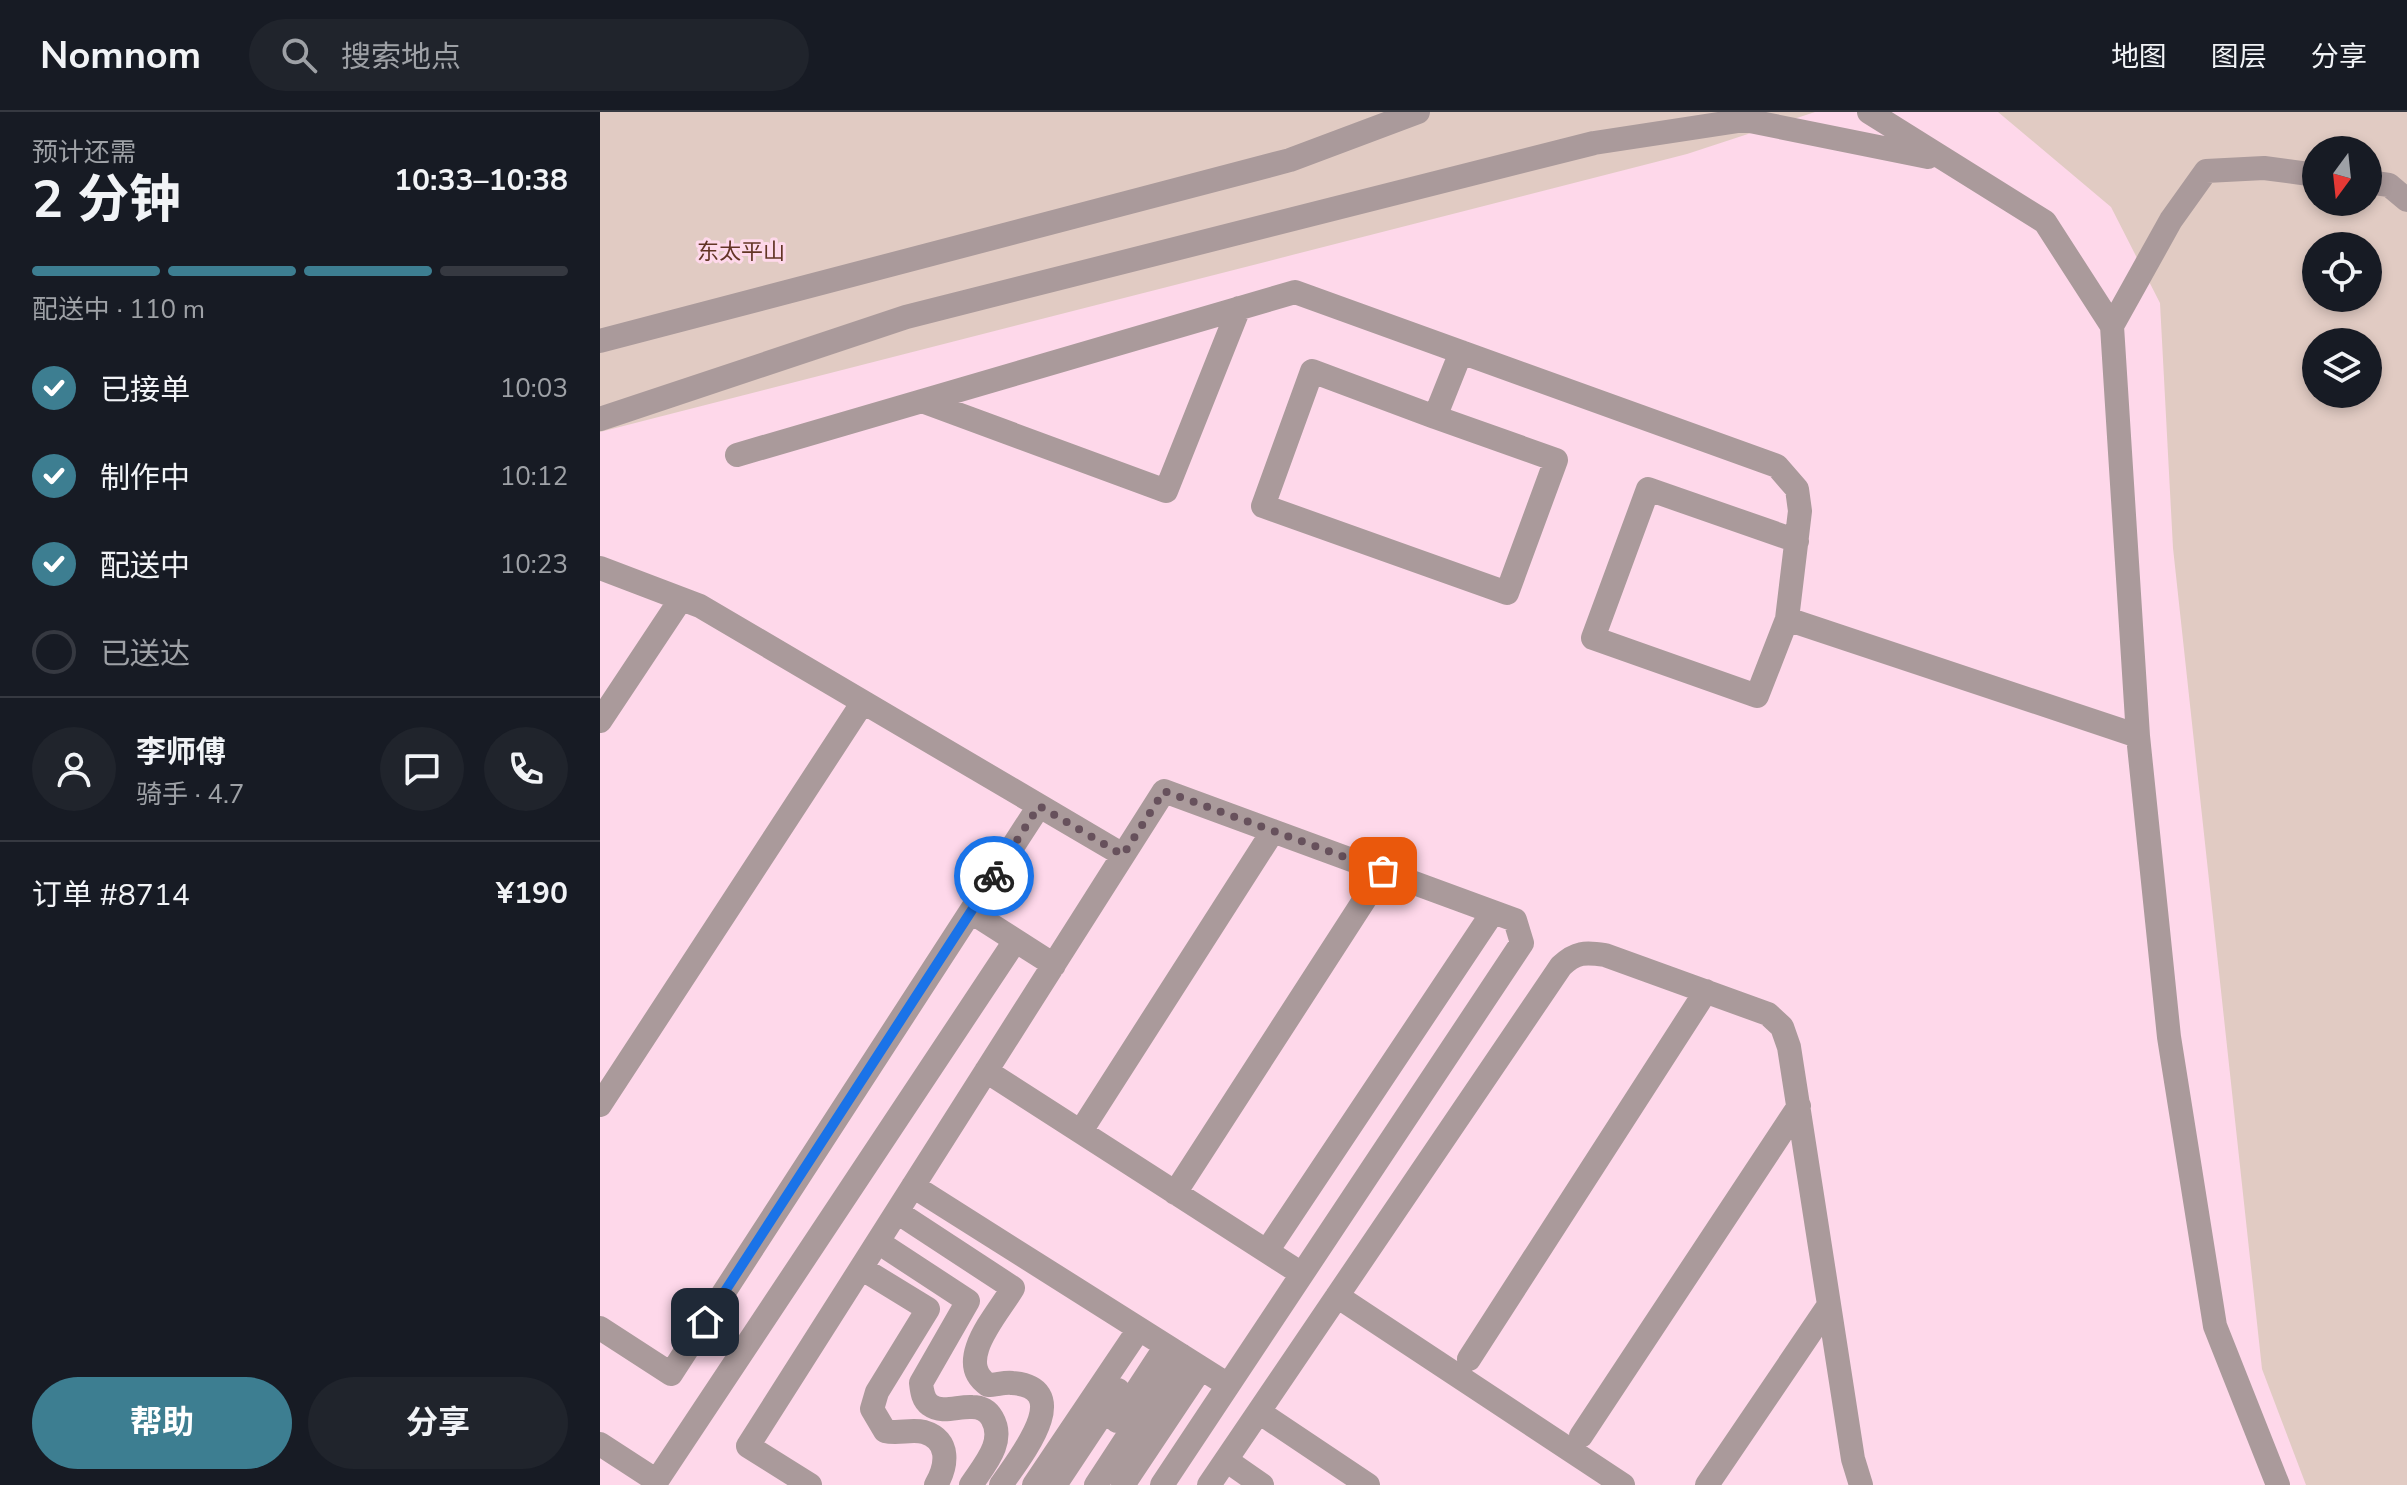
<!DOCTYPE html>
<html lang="zh">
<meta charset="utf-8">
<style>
:root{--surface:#171b24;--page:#20242c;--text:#f1f3f6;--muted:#9ea1a6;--line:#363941;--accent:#3d7e91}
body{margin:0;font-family:"Nunito Sans","Noto Sans SC",sans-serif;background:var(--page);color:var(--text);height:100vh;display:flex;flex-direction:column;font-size:30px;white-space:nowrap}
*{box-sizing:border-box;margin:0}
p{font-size:26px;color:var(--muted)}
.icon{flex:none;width:44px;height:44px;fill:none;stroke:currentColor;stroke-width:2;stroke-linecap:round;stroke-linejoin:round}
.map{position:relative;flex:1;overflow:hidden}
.side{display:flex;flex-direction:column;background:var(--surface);width:600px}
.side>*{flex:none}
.needle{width:52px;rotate:195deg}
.fabs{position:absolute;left:1702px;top:24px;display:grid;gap:16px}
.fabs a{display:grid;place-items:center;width:80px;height:80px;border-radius:50%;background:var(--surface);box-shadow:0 4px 12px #0003;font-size:40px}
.pin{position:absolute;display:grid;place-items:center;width:68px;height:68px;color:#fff;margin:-34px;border-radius:16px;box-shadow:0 4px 12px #0006}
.courier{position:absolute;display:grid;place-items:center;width:80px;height:80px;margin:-40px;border:6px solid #1a73e8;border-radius:50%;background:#fff;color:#222;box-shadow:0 2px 10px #0007}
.headline em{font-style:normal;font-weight:700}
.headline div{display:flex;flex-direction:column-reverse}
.headline{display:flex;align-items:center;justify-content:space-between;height:136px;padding:0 32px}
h1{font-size:52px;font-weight:700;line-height:60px}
.bar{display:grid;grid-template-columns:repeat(4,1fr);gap:12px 8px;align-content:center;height:96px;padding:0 32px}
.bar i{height:10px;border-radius:6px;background:var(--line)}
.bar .current{background:var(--accent)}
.bar p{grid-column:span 4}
.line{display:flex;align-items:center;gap:20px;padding:0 32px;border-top:2px solid var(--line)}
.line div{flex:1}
.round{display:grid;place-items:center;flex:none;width:84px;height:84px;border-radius:42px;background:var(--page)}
ol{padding:0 32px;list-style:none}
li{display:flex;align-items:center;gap:24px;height:88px}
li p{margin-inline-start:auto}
li .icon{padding:8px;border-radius:50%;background:var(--accent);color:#fff;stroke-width:4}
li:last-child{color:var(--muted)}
li i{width:44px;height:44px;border:4px solid var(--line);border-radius:50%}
.cta{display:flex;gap:16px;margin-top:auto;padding:16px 32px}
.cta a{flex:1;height:92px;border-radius:48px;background:var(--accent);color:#fff;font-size:32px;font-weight:700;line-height:92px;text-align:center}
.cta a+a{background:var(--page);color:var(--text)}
header{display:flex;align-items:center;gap:48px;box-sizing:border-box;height:112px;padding:0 40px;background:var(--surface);border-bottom:2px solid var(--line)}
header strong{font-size:38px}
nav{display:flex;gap:44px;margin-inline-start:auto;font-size:28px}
.search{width:560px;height:72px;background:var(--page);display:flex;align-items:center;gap:20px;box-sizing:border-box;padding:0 28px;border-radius:44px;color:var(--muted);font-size:30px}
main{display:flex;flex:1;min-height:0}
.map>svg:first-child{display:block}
</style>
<header>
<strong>Nomnom</strong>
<div class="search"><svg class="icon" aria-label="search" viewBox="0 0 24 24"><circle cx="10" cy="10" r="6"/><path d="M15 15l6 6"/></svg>搜索地点</div>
<nav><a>地图</a><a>图层</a><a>分享</a></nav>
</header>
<main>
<section class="side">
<div class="headline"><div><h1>2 分钟</h1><p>预计还需</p></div><em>10:33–10:38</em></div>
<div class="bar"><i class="current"></i><i class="current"></i><i class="current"></i><i></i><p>配送中 · 110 m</p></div>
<ol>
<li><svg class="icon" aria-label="check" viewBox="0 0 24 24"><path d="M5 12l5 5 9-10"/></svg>已接单<p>10:03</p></li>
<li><svg class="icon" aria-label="check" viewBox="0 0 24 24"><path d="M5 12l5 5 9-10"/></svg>制作中<p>10:12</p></li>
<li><svg class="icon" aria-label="check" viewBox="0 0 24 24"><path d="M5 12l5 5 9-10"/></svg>配送中<p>10:23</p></li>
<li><i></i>已送达</li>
</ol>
<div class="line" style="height:144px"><a class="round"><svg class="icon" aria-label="person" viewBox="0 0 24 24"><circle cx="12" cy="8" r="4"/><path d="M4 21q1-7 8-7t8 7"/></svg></a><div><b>李师傅</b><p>骑手 · 4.7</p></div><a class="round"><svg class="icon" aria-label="chat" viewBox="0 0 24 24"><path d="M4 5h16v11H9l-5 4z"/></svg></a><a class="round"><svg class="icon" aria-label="phone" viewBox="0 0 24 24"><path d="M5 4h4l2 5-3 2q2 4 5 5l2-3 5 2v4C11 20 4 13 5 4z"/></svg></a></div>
<div class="line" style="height:104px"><div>订单 #8714</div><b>¥190</b></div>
<div class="cta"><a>帮助</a><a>分享</a></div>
</section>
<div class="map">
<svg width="1807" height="1373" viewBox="0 0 1807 1373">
<rect width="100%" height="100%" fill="#fed8ea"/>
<path fill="#e1cbc3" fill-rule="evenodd" d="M 0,0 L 1215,0 L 1087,42 L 0,320 Z
M 1398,0 L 1807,0 L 1807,1373 L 1706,1373 L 1662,1257 L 1573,436 L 1560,191 L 1511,95 ZM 1716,38 L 1768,38 L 1768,90 L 1716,90 ZM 1716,134 L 1768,134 L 1768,186 L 1716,186 ZM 1716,230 L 1768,230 L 1768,282 L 1716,282 Z"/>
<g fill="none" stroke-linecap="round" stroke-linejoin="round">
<path stroke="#aa9a9b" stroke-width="24" d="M 1269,0 L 1445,110 L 1512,214 L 1538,624 L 1569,925 L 1615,1214 L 1678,1373
M 1768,70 L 1789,73 L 1807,88
M 1512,214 L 1571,108 L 1606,59 L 1664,56 L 1716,63
M 0,229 L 690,48 L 818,0
M 322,289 L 566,379 L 639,196
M 835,305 L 956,348 L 907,481 L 663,394 L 712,259 L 835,305 L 861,240
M 0,307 L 306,205 L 994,31 L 1145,8 L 1328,45
M 137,343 L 695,180 L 1177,354 L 1197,377 L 1200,399 L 1187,507 L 1538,624
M 0,456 L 100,494 L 523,743
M 1187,507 L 1157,584 L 993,526 L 1048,377 L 1197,429
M 0,609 L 81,487
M 371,800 L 454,853
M 386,959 L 702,1162
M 0,993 L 263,590
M 481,1019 L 673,719
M 313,1074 L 628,1273
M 575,1081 L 783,759
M 297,1100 L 413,1176 C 398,1202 353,1249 388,1273 C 396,1273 405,1270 412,1271 C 478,1276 417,1349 401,1373
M 278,1130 L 368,1189 L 321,1271 C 322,1280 323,1288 330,1293 C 342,1302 358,1294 372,1295 C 381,1295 388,1299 392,1306 C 406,1330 384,1353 371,1373
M 667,1139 L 893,800
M 261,1156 L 328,1197 L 277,1280 L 272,1297 L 285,1319 C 298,1322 311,1317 324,1320 C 351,1328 347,1354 336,1373
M 737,1184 L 1023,1373
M 0,1216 L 71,1262 L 439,694
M 869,1247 L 1106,879
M 659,1300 L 768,1373
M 517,1309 L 566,1234
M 981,1324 L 1199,994
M 0,1332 L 57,1369
M 626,1348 L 662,1373
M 54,1373 L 415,829
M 210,1373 L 148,1334 L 564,679 L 915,808 L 922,831 L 562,1373
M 434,1373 L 539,1217
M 455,1373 L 518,1278
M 496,1373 L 581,1243
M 523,1373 L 601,1256
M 609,1373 L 961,854 C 976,840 985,840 1005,843 L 1168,902 L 1182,915 L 1189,935 L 1253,1347 L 1261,1373
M 1107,1373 L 1229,1193"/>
</g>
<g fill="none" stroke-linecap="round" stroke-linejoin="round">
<path stroke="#67515c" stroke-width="8" stroke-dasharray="0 14.4" d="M 394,764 L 439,694 L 523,743 L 564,679 L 783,759"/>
<path stroke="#1a73e8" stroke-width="10" d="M 105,1210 L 394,764"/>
</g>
<g text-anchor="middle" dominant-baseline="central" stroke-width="6" stroke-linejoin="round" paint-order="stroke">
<g font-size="22" fill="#623525" stroke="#fed8ea">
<text x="141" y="140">东太平山</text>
</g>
</g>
</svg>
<div class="fabs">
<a><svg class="needle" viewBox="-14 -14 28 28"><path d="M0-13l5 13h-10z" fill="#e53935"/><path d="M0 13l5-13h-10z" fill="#9ea1a6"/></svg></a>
<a><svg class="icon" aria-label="locate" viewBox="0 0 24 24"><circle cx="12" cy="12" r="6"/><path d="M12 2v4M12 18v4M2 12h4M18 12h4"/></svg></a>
<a><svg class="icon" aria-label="layers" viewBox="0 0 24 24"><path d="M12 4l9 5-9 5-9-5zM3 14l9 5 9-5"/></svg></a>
</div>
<div class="pin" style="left:783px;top:759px;background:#ea580c"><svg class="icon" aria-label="bag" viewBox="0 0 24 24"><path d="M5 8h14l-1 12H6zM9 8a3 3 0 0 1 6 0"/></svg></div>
<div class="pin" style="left:105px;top:1210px;background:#1f2937"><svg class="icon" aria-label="home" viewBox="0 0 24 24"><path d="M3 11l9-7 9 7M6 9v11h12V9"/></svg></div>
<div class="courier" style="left:394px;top:764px"><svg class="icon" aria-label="bike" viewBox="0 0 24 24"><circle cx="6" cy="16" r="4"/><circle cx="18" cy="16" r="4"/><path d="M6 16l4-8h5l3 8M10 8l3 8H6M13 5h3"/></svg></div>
</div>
</main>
